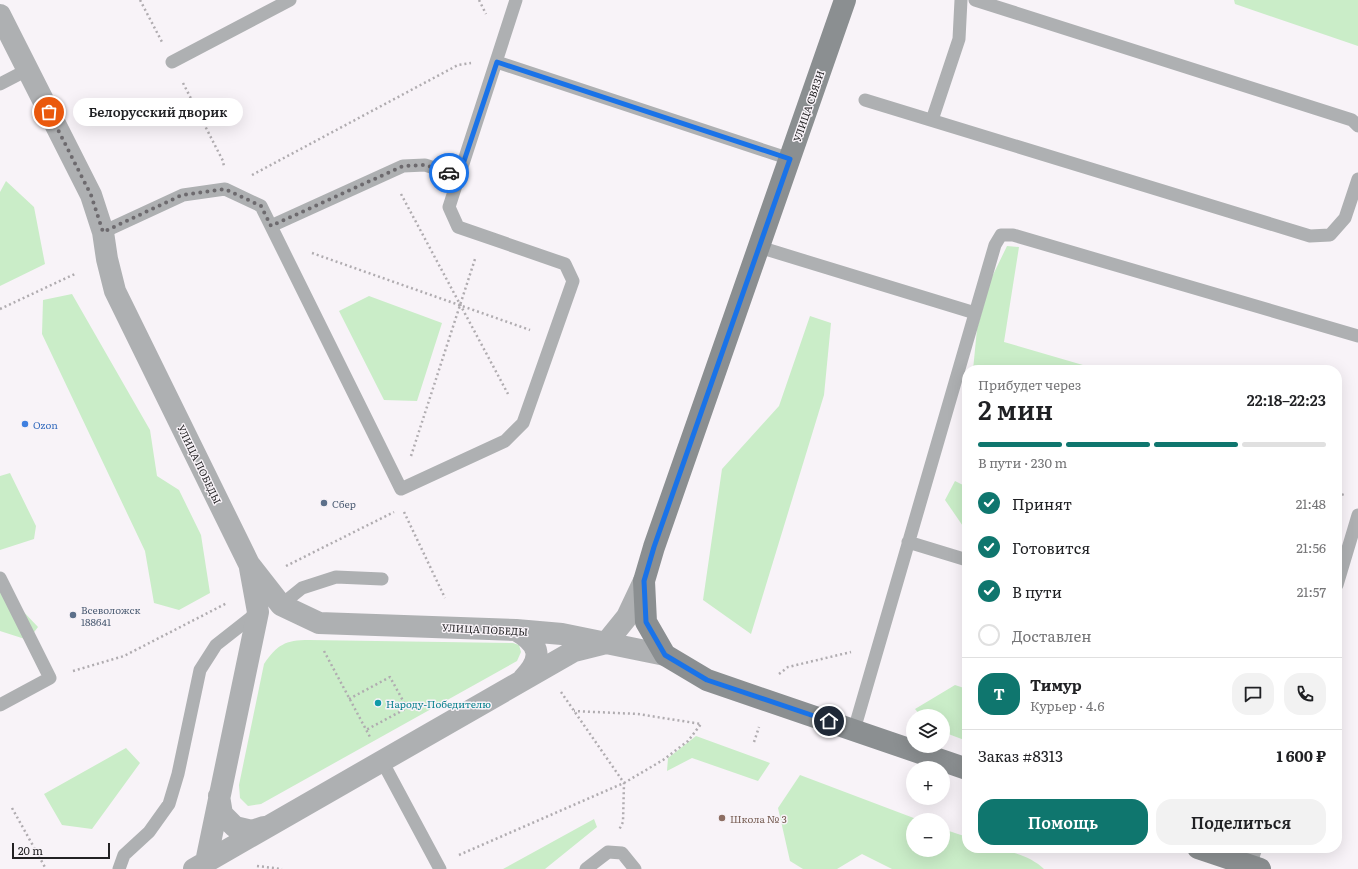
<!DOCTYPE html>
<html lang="ru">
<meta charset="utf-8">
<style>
:root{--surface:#fff;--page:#f2f2f2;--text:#202124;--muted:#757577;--line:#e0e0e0;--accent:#0f766e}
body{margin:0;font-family:Literata,serif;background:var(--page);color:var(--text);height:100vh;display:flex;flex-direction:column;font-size:15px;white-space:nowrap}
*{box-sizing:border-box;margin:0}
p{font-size:13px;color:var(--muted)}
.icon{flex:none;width:22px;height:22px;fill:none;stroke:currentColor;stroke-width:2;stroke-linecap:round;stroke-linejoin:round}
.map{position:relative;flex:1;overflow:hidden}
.panel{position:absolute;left:962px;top:365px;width:380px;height:488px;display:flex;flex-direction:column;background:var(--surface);border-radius:16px;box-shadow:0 4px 16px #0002}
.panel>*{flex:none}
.buttons{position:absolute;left:906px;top:709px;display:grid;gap:8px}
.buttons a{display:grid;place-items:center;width:44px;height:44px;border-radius:50%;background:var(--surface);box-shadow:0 4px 16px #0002;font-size:20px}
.scale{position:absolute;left:12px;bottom:10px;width:98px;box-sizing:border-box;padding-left:4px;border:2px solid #222123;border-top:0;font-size:11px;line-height:14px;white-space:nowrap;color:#222123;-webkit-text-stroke:3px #f8f3f8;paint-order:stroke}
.pin{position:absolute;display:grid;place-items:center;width:34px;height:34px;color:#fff;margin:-17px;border:2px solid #fff;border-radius:50%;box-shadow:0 1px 4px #0007}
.courier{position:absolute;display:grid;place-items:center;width:40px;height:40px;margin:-20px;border:3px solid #1a73e8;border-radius:50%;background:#fff;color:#222;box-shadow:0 1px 5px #0007}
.bubble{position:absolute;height:28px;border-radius:14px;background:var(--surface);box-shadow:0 4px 16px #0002;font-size:13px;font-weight:600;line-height:28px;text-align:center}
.summary em{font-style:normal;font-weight:600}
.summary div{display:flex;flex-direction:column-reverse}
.summary{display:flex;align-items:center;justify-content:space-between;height:68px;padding:0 16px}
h1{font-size:26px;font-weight:600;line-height:30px}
.bar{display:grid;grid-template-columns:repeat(4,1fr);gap:6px 4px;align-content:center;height:48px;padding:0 16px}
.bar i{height:5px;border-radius:3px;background:var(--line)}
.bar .current{background:var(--accent)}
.bar p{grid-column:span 4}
.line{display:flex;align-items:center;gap:10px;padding:0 16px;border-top:1px solid var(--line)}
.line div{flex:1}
.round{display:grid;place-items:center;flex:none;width:42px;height:42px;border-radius:16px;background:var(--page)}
ol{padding:0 16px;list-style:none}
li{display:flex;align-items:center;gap:12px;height:44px}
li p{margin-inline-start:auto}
li .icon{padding:4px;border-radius:50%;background:var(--accent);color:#fff;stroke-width:4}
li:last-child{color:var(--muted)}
li i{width:22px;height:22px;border:2px solid var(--line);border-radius:50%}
.action{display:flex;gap:8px;margin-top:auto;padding:8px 16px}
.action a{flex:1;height:46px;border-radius:16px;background:var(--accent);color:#fff;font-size:16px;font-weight:600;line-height:46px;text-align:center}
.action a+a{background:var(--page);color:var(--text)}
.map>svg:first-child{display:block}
</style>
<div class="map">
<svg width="1358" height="869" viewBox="0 0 1358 869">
<rect width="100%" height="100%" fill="#f8f3f8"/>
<path fill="#caedc8" d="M 1234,0 L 1358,0 L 1358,46 L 1235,4 Z
M 6,181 L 34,207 L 45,264 L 0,286 L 0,192 Z
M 1007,246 L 1019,247 L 1004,342 L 1100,370 L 973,370 L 977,329 L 991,279 Z
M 72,294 L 150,430 L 157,476 L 179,490 L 201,535 L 210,593 L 179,610 L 154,603 L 145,551 L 42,334 L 43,300 Z
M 369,296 L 442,323 L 417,401 L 384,400 L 339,311 Z
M 810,316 L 831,323 L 824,395 L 751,634 L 703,600 L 722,469 L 779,406 Z
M 10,473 L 36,526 L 34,539 L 0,550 L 0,476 Z
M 955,481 L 967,487 L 967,532 L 945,500 Z
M 0,587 L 38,627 L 28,640 L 0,631 Z
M 309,640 L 513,643 L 519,645 L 521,652 L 517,661 L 261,804 L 248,806 L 240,798 L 239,785 L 264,664 C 277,645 285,640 309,640 Z
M 955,685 L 967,689 L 967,741 L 943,732 L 943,716 L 921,716 L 915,709 Z
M 696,736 L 770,763 L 758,781 L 692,758 L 667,771 L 668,758 Z
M 126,748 L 140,763 L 92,829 L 62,825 L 44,794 Z
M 800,775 L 919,820 L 913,820 L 913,850 L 943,850 L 943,829 L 967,837 L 967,848 C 993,848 1024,850 1044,869 L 892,869 L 862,854 L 837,869 L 803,869 L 790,861 L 778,808 Z
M 594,819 L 597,827 L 545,869 L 503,869 Z"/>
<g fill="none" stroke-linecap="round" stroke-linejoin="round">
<path stroke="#b0acb0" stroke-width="2.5" stroke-dasharray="2 3" stroke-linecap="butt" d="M 140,0 L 162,42
M 479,0 L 486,14
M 183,83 L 223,161 L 224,167
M 252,175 L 458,65 L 471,63
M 401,194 L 508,394
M 312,253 L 530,330
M 0,309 L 77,273
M 411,456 L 475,259
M 1337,493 L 1344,495
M 404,512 L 445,598
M 286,566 L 394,512
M 324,651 L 370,737
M 73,671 L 124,656 L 227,603
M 779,674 L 788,667 L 851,652
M 561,692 L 624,783 L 623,822 L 619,830
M 349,699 L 390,677 L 407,708 L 366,730
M 754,742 L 759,727
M 12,808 L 46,869
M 459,855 L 624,783 L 663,760 L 688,741 L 701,724 L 638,714 L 574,711
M 257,866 L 282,869"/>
<path stroke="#aeb0b2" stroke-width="13" d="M 975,0 L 1352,120 L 1358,126
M 172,62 L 290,0
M 497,62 L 790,159
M 0,84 L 27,70
M 865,100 L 1310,236 L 1330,235 L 1345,218 L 1358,179
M 932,120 L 959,39 L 961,0
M 271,226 L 403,166 L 425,165 L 459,176
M 103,232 L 183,195 L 225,189 L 261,206 L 401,489 L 505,441 L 523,423 L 573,281 L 565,264 L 458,227 L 449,207 L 516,0
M 759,247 L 975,313
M 908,542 L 967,560
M 0,578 L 50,678 L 0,705
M 1337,585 L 1358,515
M 281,605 L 302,588 L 336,577 L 382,579
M 854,730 L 995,245 L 1001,235 L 1013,235 L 1358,336
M 382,761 L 440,869
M 119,869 L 124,855 L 149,832 L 169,804 L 178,774 L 200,670 L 216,645 L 258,612
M 586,869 L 608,852 L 622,853 L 635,869
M 1249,869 L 1256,848"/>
<path stroke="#aeb0b2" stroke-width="22" d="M 0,15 L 91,195 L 103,232 L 107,259 L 115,291 L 249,564 L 281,605 L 319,623 L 516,630 L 562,634 L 665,655
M 516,630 C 541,645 543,658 523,679
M 219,796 L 222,814 L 235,827 L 252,831 L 264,827
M 206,862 L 258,612 L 250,568
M 194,869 L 574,651 L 606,643 L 627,617 L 644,581"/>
<path stroke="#8b8f91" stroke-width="22" d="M 845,0 L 654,547 L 644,581 L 646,622 L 665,655 L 707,680 L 967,769
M 1198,848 L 1260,869"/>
</g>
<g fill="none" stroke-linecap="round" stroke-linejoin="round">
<path stroke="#6d6a6e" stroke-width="4" stroke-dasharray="0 7.2" d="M 49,112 L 91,195 L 103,232 L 182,195 L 225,189 L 261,206 L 271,226 L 403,166 L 425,165 L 449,173"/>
<path stroke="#1a73e8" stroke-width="5" d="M 449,173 L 459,176 L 497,62 L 790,159 L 654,547 L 644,581 L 646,622 L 665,655 L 707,680 L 829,721"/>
</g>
<circle fill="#3f7fe0" stroke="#f8f3f8" stroke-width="1.5" cx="25" cy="424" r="4"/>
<g fill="#5c6f8a" stroke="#f8f3f8" stroke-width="1.5">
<circle cx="324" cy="503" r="4"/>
<circle cx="73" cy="615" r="4"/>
</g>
<circle fill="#0f9aa8" stroke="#f8f3f8" stroke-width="1.5" cx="378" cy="703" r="4"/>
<circle fill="#8d6e63" stroke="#f8f3f8" stroke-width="1.5" cx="722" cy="818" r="4"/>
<g text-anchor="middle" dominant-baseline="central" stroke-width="3" stroke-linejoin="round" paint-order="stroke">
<g font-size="10" fill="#222123" stroke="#f8f3f8">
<text transform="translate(808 106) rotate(-71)">УЛИЦА СВЯЗИ</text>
<text transform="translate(200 464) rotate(64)">УЛИЦА ПОБЕДЫ</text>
<text transform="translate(485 629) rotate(3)">УЛИЦА ПОБЕДЫ</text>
</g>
<g font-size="10" fill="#366cbe" stroke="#f8f3f8" text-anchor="start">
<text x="33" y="424">Ozon</text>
</g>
<g font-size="10" fill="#4e5e75" stroke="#f8f3f8" text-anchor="start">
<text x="332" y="503">Сбер</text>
<text x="81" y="609">Всеволожск<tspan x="81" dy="12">188641</tspan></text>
</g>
<g font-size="10" fill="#0d838f" stroke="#f8f3f8" text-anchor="start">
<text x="386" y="703">Народу-Победителю</text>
</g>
<g font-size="10" fill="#785e54" stroke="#f8f3f8" text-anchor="start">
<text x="730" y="818">Школа № 3</text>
</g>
</g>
</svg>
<div class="buttons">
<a><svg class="icon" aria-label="layers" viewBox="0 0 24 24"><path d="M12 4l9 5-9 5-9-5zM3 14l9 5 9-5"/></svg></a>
<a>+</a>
<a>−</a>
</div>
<div class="scale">20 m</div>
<div class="pin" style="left:49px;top:112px;background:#ea580c"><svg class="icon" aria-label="bag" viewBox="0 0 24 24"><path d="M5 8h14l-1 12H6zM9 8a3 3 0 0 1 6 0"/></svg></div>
<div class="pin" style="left:829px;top:721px;background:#1f2937"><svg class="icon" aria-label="home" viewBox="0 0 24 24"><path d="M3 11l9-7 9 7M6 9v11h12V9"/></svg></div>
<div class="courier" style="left:449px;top:173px"><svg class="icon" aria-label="car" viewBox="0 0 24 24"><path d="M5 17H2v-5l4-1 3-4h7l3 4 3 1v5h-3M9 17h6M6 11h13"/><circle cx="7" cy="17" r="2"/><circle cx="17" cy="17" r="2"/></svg></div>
<div class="bubble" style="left:73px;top:98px;width:170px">Белорусский дворик</div>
<section class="panel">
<div class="summary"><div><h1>2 мин</h1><p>Прибудет через</p></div><em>22:18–22:23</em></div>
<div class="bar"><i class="current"></i><i class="current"></i><i class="current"></i><i></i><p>В пути · 230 m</p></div>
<ol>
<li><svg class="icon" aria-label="check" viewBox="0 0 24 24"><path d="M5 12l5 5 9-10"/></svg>Принят<p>21:48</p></li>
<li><svg class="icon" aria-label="check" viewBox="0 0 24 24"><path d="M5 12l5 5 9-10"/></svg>Готовится<p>21:56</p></li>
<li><svg class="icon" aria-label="check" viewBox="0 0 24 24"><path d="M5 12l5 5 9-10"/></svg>В пути<p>21:57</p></li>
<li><i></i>Доставлен</li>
</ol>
<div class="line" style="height:72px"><b class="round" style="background:var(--accent);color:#fff">Т</b><div><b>Тимур</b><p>Курьер · 4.6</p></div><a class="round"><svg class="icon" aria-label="chat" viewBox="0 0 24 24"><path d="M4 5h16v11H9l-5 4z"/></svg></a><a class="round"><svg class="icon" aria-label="phone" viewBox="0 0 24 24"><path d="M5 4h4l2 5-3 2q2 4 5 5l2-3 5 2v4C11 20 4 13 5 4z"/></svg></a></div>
<div class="line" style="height:52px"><div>Заказ #8313</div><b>1 600 ₽</b></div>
<div class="action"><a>Помощь</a><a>Поделиться</a></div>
</section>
</div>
